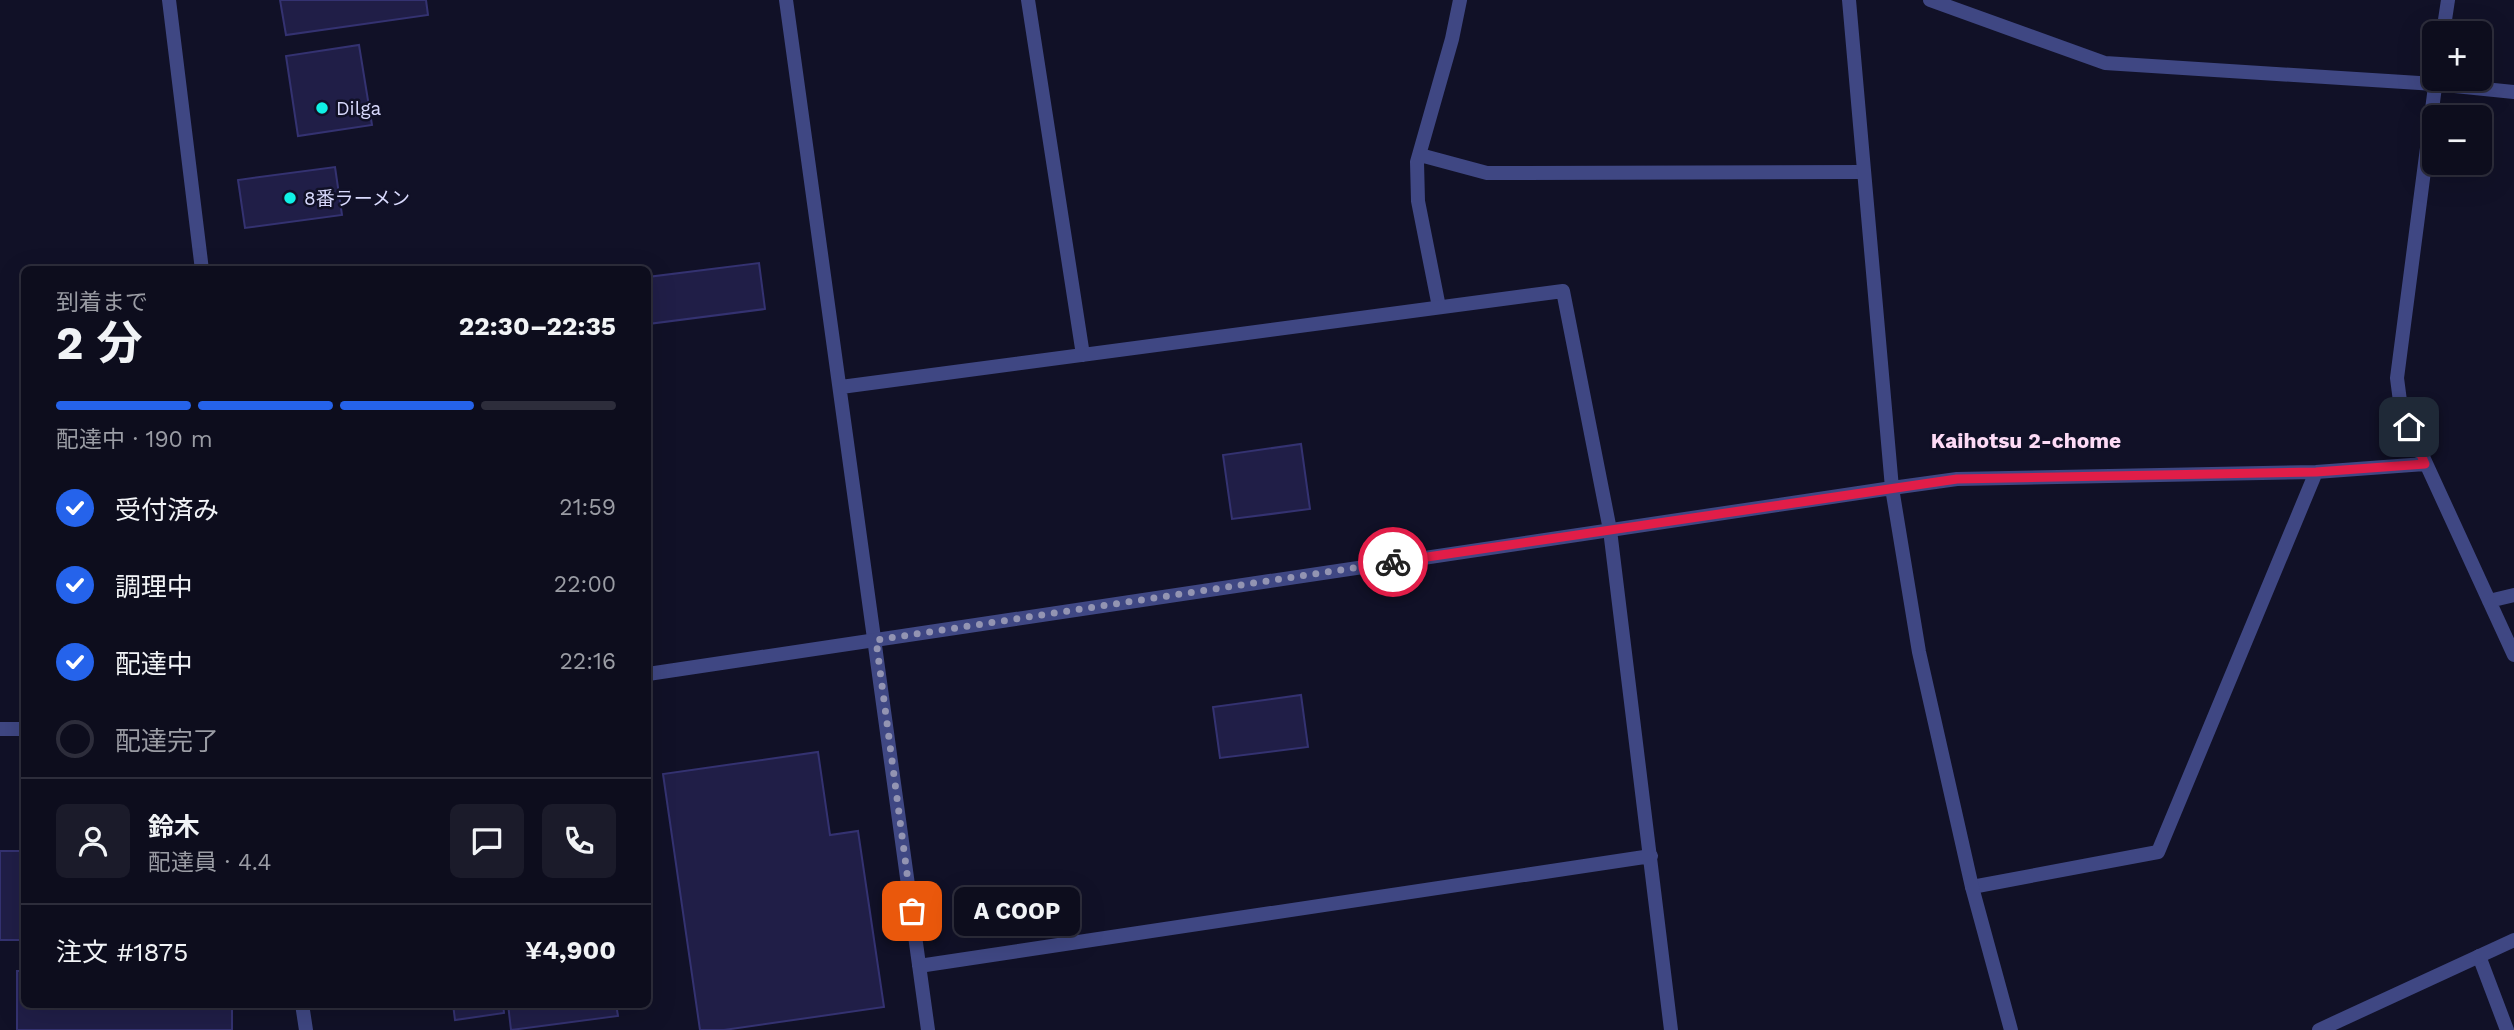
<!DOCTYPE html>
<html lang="ja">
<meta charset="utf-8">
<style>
:root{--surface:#0d0d1d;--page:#1b1b2a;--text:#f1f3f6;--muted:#9a9ca4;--line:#2d2d3b;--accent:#2563eb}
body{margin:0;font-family:"Work Sans","Noto Sans JP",sans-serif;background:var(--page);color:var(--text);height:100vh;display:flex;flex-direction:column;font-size:26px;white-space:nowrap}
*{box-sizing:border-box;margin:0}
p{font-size:23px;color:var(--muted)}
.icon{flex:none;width:38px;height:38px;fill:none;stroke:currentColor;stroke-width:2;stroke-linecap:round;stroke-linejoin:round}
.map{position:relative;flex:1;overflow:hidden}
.panel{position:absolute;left:21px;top:266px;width:630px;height:742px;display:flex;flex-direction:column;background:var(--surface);border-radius:10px;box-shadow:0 7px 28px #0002,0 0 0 2px var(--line)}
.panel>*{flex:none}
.controls{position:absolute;left:2422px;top:21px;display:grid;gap:14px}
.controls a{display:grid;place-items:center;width:70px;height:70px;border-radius:10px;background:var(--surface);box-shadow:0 7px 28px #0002,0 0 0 2px var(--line);font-size:35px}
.pin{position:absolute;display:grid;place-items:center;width:60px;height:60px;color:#fff;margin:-30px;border-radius:14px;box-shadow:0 4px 10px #0006}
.courier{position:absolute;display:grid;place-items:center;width:70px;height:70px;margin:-35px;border:5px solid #e11d48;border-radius:50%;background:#fff;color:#222;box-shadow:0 2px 9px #0007}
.bubble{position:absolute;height:49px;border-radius:10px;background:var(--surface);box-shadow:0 7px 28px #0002,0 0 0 2px var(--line);font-size:23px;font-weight:700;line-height:49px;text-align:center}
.headline em{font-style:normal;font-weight:700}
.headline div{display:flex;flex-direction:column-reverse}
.headline{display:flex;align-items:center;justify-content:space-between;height:119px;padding:0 35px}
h1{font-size:46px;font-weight:700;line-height:52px}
.bar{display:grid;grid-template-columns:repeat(4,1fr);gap:10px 7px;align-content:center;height:84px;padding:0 35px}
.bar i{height:9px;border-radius:5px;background:var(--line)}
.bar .on{background:var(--accent)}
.bar p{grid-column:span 4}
.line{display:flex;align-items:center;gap:18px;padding:0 35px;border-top:2px solid var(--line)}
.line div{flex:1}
.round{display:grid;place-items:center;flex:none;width:74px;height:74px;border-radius:10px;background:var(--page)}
ol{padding:0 35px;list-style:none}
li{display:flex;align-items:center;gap:21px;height:77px}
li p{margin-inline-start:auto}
li .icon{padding:7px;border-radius:50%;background:var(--accent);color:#fff;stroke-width:4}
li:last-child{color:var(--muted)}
li i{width:38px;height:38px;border:4px solid var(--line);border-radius:50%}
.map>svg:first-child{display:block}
</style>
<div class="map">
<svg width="2514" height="1030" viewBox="0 0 2514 1030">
<rect width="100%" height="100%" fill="#111127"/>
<path fill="#201e47" stroke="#343271" stroke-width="2" d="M 280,0 L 426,0 L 428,15 L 286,35 Z
M 359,45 L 372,125 L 298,136 L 286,56 Z
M 335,167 L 342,215 L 245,228 L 238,180 Z
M 759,263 L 765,309 L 648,324 L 648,277 Z
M 1301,444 L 1310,509 L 1232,519 L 1223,455 Z
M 1301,695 L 1308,747 L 1220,758 L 1213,707 Z
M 818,752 L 830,835 L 858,831 L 884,1007 L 724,1030 L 700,1030 L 663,774 Z
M 0,851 L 24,851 L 24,940 L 0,940 Z
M 17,971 L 24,971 L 24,1004 L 232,1004 L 232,1030 L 17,1030 Z
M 453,1004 L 503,1004 L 504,1013 L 455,1020 Z
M 508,1004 L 616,1004 L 618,1016 L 511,1030 Z"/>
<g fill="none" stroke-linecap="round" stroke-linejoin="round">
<path stroke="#3f4783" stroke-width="14" d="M 1420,155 L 1487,173 L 1864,172
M 1439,307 L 1418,201 L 1417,162 L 1452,39 L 1460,0
M 2479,956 L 2507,1030"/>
<path stroke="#3f4783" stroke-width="14" d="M 786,0 L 928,1030
M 1028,0 L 1083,355
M 1849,0 L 1892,488 L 1957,479 L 2316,472 L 2425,464
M 1930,0 L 2105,63 L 2435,84 L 2514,92
M 2443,33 L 2448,0
M 2436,79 L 2397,378 L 2401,409 L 2514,655
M 841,387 L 1563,291 L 1610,530 L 1671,1030
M 2489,601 L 2514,595
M 1972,887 L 2158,852 L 2316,472
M 919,966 L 1651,856"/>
<path stroke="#3f4783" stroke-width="14" d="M 169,0 L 202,270
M 648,674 L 1892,488 L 1919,652 L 1972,887 L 2011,1030
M 0,729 L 24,729
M 302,1004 L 306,1030
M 2319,1030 L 2514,940"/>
</g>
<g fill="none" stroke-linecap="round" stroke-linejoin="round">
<path stroke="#9394b2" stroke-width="7" stroke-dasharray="0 12.6" d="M 912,911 L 876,640 L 1393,562"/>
<path stroke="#e11d48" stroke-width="9" d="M 1393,562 L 1957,479 L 2316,472 L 2425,464 L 2409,427"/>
</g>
<g fill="#10f1e5" stroke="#111127" stroke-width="2.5">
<circle cx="322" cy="108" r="7"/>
<circle cx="290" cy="198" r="7"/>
</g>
<g text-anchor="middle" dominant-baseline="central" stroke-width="5" stroke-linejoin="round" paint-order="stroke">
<g font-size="19" fill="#d9dafd" stroke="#111127" text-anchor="start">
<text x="336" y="108">Dilga</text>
<text x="304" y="198">8番ラーメン</text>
</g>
<g font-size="21" font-weight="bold" fill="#fddbf6" stroke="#111127">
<text x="2026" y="440">Kaihotsu 2-chome</text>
</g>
</g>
</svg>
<div class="controls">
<a>+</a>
<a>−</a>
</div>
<div class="pin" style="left:912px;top:911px;background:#ea580c"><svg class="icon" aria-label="bag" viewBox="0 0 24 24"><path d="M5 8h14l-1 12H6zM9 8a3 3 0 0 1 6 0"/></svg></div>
<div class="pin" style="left:2409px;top:427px;background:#1f2937"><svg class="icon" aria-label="home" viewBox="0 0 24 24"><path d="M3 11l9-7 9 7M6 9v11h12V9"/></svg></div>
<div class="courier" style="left:1393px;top:562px"><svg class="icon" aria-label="bike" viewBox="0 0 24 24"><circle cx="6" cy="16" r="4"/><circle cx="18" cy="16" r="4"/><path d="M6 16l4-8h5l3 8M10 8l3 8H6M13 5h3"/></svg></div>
<div class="bubble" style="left:954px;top:887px;width:126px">A COOP</div>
<section class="panel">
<div class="headline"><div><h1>2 分</h1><p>到着まで</p></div><em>22:30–22:35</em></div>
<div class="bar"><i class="on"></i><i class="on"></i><i class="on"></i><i></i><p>配達中 · 190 m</p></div>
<ol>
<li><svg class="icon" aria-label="check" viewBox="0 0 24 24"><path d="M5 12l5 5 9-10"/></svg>受付済み<p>21:59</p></li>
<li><svg class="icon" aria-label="check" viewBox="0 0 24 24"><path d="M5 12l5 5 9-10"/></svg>調理中<p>22:00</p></li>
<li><svg class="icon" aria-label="check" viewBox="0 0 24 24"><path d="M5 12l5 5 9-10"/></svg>配達中<p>22:16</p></li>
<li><i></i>配達完了</li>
</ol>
<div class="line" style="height:126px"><a class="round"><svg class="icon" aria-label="person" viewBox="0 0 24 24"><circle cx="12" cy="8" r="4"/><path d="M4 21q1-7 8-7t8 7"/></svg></a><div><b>鈴木</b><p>配達員 · 4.4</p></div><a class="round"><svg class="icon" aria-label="chat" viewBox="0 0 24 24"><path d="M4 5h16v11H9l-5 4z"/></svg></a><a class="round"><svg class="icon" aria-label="phone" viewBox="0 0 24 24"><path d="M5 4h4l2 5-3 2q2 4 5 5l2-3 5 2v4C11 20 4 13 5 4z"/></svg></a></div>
<div class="line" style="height:91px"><div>注文 #1875</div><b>¥4,900</b></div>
</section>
</div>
